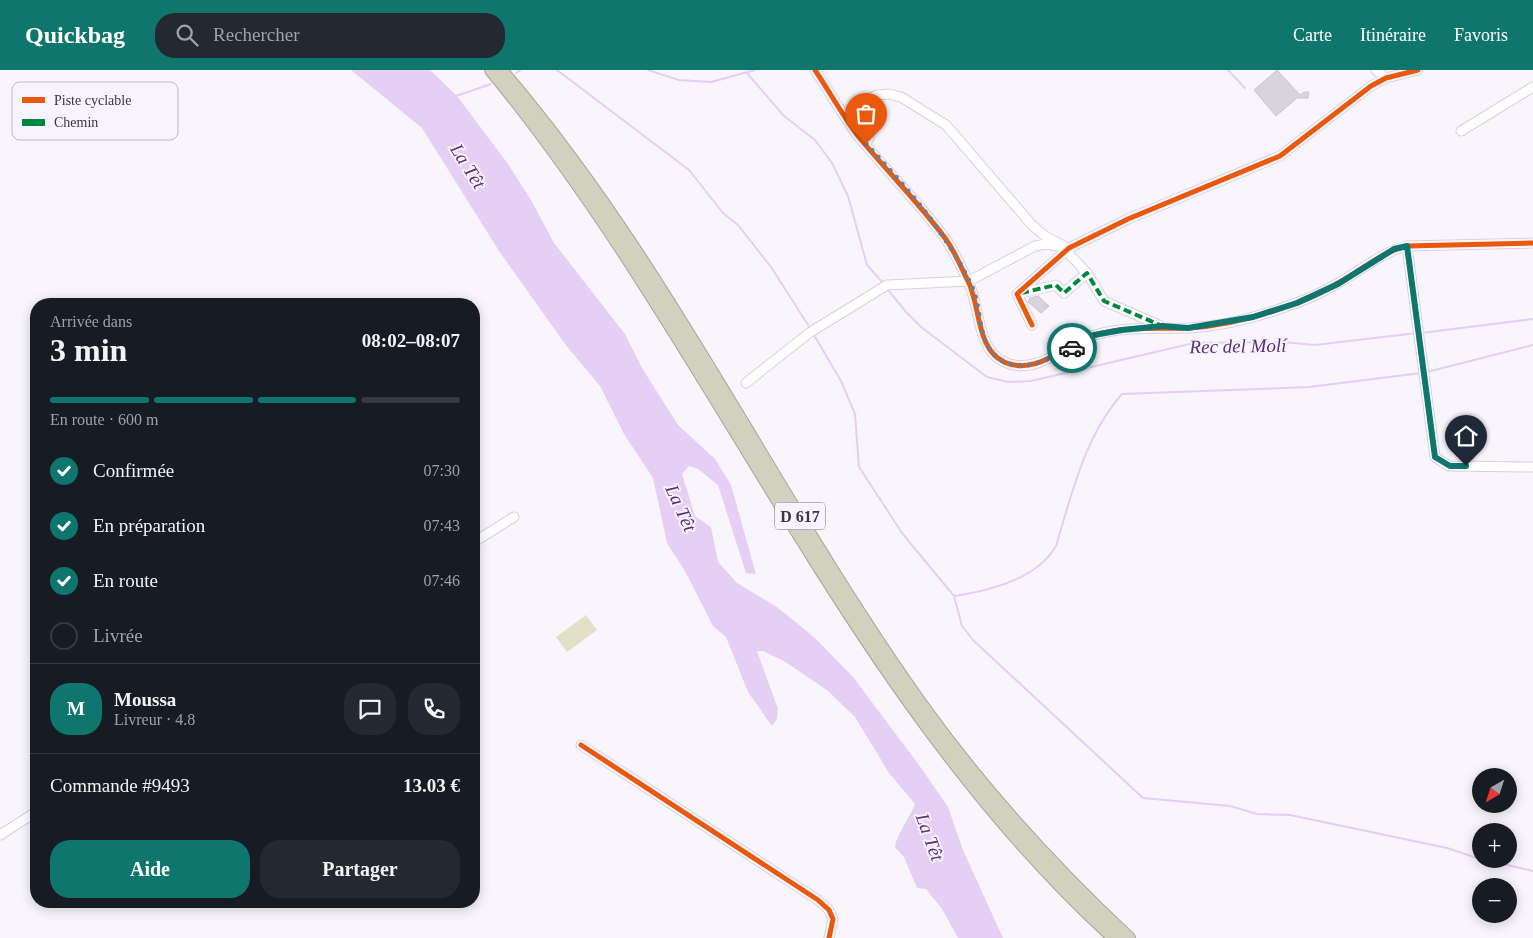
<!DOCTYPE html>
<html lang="fr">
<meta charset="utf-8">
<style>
:root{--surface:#171b24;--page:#242831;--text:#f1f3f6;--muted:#9ea1a6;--line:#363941;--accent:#0f766e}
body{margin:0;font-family:Georgia,serif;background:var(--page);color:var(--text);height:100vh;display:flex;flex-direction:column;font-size:19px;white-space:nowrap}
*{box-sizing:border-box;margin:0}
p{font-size:16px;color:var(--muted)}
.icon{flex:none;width:28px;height:28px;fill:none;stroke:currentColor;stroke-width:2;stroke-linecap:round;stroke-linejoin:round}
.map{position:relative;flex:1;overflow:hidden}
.details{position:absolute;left:30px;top:228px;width:450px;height:610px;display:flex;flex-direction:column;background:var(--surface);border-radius:20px;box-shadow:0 2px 12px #0003}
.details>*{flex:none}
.needle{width:32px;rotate:219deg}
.tools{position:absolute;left:1472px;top:698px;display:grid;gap:10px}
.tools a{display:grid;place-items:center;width:45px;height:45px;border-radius:50%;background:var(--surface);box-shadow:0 2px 12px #0003;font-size:25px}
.pin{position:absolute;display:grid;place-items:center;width:42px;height:42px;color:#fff;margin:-51px -21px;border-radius:50% 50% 50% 0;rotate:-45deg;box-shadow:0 0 5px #0007}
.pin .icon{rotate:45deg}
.courier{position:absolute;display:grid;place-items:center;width:50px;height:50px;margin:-25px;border:4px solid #0f766e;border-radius:50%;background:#fff;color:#222;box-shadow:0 1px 6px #0007}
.head em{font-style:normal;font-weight:700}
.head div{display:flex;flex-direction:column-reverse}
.head{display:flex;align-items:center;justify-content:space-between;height:85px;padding:0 20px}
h1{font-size:32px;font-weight:700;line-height:38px}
.bar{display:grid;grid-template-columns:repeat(4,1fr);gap:8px 5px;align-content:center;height:60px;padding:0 20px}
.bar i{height:6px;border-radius:4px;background:var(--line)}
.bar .on{background:var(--accent)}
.bar p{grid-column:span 4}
.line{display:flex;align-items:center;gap:12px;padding:0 20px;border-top:1px solid var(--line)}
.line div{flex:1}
.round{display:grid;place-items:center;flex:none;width:52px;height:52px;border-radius:20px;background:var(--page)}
ol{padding:0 20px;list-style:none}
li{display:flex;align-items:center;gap:15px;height:55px}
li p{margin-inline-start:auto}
li .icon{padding:5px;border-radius:50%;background:var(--accent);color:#fff;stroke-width:4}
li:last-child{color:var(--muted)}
li i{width:28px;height:28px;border:2px solid var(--line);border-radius:50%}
.button{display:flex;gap:10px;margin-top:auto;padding:10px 20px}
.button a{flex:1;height:58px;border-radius:20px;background:var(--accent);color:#fff;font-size:20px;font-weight:700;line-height:58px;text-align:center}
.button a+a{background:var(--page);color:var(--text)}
header{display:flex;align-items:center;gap:30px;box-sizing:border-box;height:70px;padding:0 25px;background:var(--accent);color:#fff}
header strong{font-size:24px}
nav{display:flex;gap:28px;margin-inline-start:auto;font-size:18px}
.search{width:350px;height:45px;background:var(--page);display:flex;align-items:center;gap:12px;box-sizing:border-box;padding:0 18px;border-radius:20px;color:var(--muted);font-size:19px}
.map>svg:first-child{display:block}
</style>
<header>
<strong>Quickbag</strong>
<div class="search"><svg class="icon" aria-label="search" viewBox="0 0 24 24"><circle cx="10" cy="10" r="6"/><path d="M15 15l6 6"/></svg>Rechercher</div>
<nav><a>Carte</a><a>Itinéraire</a><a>Favoris</a></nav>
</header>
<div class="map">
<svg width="1533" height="868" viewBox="0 0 1533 868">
<rect width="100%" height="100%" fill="#f9f5fc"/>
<path fill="#e2e0c6" d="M 586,545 L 597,560 L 567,582 L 556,567 Z"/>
<path fill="#e5cff5" d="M 351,0 L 430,0 L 457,26 L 508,94 L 531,130 L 554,173 L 625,264 L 642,298 L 678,355 L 715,389 L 731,415 L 756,504 L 746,503 L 718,415 L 698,399 L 689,396 L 682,404 L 695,446 L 711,457 L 718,492 L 737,513 L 777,537 L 815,568 L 853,607 L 919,695 L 948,737 L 963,780 L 1003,868 L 958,868 L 942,839 L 926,819 L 917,818 L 904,787 L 895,777 C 896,766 910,747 915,734 L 889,703 L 855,647 L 827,620 L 784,591 L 763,581 L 757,581 L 778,639 L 777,649 L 772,656 L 748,622 L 726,567 L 713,556 L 685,501 L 667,473 L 653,408 L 624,364 L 600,316 L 565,274 L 499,181 L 422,58 Z"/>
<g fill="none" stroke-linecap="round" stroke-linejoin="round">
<path stroke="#e5cff5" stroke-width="2" d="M 557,0 L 689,100 L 723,143 L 738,155 L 771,197 L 810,258
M 648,0 L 679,10 L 711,12 L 755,0
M 1228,0 L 1245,18
M 746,2 L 784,46 L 815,70 L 832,93 L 848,126 L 867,195 L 883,213
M 516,3 L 521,0
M 456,26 L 491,14
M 889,221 L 906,242 L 921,257 L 987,307 L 1008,312 L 1031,311 L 1194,273 L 1282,272 L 1315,275 L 1417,263
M 1421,263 L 1533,249
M 814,265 L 841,311 L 855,344 L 859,397 L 902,463 L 954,526 L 962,556 L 973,570 L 1143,728 L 1230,736 L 1257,744 L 1290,745 L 1447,778 L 1477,788 L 1533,801
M 1427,302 L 1533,275
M 954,526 C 989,521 1037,509 1056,476 C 1072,423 1085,366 1122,324 L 1309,317 L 1421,303"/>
</g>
<path fill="#d8d3dc" stroke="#cbc6ce" d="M 1277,0 L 1300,25 L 1304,22 L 1309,22 L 1308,28 L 1297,28 L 1276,46 L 1254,20 Z
M 1038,226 L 1049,236 L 1041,243 L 1028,232 L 1030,228 Z"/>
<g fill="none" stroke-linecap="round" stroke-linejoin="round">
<defs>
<path id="minor" d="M 815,0 C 829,21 843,46 858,66 C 886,100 918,132 945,168 C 954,180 960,195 967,209 C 981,234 975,278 1004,292 C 1037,307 1067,273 1095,265 C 1126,256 1157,259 1189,258 C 1225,256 1262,246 1296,233 C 1310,228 1325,221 1338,213 C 1361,201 1381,182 1407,176 L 1533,173
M 1376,0 L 1386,8
M 1461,61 L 1533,17
M 866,74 L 869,68 L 859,44 L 864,31 L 877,25 L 889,24 L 901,27 L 946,55 L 1032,155 L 1045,166 L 1062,175
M 1407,176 L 1435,387 L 1449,396 L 1533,397
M 1069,178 L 1070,185 L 1087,203 L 1104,231 L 1159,255
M 1017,224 L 1056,215 L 1064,223 L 1087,203
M 1032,255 L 1017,224 L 1069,178 L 1128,149 L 1280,86 L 1371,16 L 1386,8 L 1418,0
M 746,313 L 809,263 L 887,215 L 969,211 L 1035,176 L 1046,174 L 1069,178
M 474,472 L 514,447
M 581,675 L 818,830 L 829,840 L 833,849 L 829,868
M 0,765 L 36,742"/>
<path id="highway" d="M 491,0 C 718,276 847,625 1114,868
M 501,0 C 667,193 774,428 921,634 C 982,719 1053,797 1129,868"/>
</defs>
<use href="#minor" stroke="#d7d2db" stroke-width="11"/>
<use href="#highway" stroke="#a8a596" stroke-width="14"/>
<use href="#minor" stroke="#fefeff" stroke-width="9"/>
<use href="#highway" stroke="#d2d0bf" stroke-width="12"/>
<path stroke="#00873e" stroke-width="4" stroke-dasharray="8 4" stroke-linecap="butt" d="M 1021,223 L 1056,215 L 1064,223 L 1087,203 L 1104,231 L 1160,255"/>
<defs>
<path id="cycleway" d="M 815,0 C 829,21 843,46 858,66 C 886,100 918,132 945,168 C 954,180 960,195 967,209 C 981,234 975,278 1004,292 C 1037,307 1067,273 1095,265 C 1126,256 1157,259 1189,258 C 1225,256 1262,246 1296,233 C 1310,228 1325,221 1338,213 C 1361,201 1381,182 1407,176 L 1533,173
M 1032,255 L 1017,224 L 1069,178 L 1128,149 L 1280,86 L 1371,16 L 1386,8 L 1418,0
M 581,675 L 818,830 L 829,840 L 833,849 L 829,868"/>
</defs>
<use href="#cycleway" stroke="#f9f2ff" stroke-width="8"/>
<use href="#cycleway" stroke="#e8590c" stroke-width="5"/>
</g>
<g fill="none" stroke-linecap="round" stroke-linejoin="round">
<path stroke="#7e7883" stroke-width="5" stroke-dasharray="0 9" d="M 866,74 C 906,117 948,164 972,217 C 983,242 976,277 1003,291 C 1026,303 1052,287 1072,278"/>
<path stroke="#0f766e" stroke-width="6" d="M 1072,278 L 1094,265 L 1122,260 L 1162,256 L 1188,258 L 1253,247 L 1297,233 L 1338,214 L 1394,179 L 1407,176 L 1435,387 L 1450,396 L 1466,396"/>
</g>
<g text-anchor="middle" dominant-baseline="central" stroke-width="4" stroke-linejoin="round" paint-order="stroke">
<rect fill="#f9f2ff" stroke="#756e7b" stroke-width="1" x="775" y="432.5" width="50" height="27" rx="4"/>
<g font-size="16" font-weight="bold" fill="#3c3542">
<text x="800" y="446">D 617</text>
</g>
<g font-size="19" font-style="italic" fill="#57326f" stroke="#f9f2ff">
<text transform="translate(468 96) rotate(58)">La Têt</text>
<text transform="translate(1238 276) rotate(-1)">Rec del Molí</text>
<text transform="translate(681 438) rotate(66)">La Têt</text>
<text transform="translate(930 767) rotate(70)">La Têt</text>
</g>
</g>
<rect x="12" y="12" width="166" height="58" rx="8" fill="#f9f2ff" stroke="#c0b9c6" stroke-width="1"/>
<rect x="22" y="27" width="23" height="6" fill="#e8590c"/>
<rect x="22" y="49" width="23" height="7" fill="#00873e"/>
<g font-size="14" fill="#3c3542">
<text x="54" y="35">Piste cyclable</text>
<text x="54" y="57">Chemin</text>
</g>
</svg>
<div class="tools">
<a><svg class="needle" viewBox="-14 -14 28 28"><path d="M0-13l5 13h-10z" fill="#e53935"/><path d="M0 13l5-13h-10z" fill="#9ea1a6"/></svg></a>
<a>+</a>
<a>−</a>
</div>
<div class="pin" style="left:866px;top:74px;background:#ea580c"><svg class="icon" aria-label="bag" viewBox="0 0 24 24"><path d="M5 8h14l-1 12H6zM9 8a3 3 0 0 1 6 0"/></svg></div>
<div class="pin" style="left:1466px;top:396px;background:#1f2937"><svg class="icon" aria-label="home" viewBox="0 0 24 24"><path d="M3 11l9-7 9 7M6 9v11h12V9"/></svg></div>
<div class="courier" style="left:1072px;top:278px"><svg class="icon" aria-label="car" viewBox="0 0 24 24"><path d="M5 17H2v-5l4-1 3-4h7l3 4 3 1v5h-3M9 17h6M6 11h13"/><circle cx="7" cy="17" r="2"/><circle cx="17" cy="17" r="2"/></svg></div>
<section class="details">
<div class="head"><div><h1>3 min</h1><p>Arrivée dans</p></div><em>08:02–08:07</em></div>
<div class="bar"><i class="on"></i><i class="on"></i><i class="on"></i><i></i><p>En route · 600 m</p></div>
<ol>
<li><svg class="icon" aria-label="check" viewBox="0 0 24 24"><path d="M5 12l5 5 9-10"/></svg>Confirmée<p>07:30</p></li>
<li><svg class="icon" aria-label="check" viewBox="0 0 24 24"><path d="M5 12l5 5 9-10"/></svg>En préparation<p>07:43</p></li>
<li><svg class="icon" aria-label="check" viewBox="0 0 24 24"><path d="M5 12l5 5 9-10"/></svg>En route<p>07:46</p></li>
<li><i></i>Livrée</li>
</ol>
<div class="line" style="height:90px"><b class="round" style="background:var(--accent);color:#fff">M</b><div><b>Moussa</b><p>Livreur · 4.8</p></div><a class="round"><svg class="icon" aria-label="chat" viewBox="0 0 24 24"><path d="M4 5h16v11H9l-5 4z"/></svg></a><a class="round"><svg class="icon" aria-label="phone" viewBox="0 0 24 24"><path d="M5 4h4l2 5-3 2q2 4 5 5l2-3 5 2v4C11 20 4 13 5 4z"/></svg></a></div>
<div class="line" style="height:65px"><div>Commande #9493</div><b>13.03 €</b></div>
<div class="button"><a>Aide</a><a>Partager</a></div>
</section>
</div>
